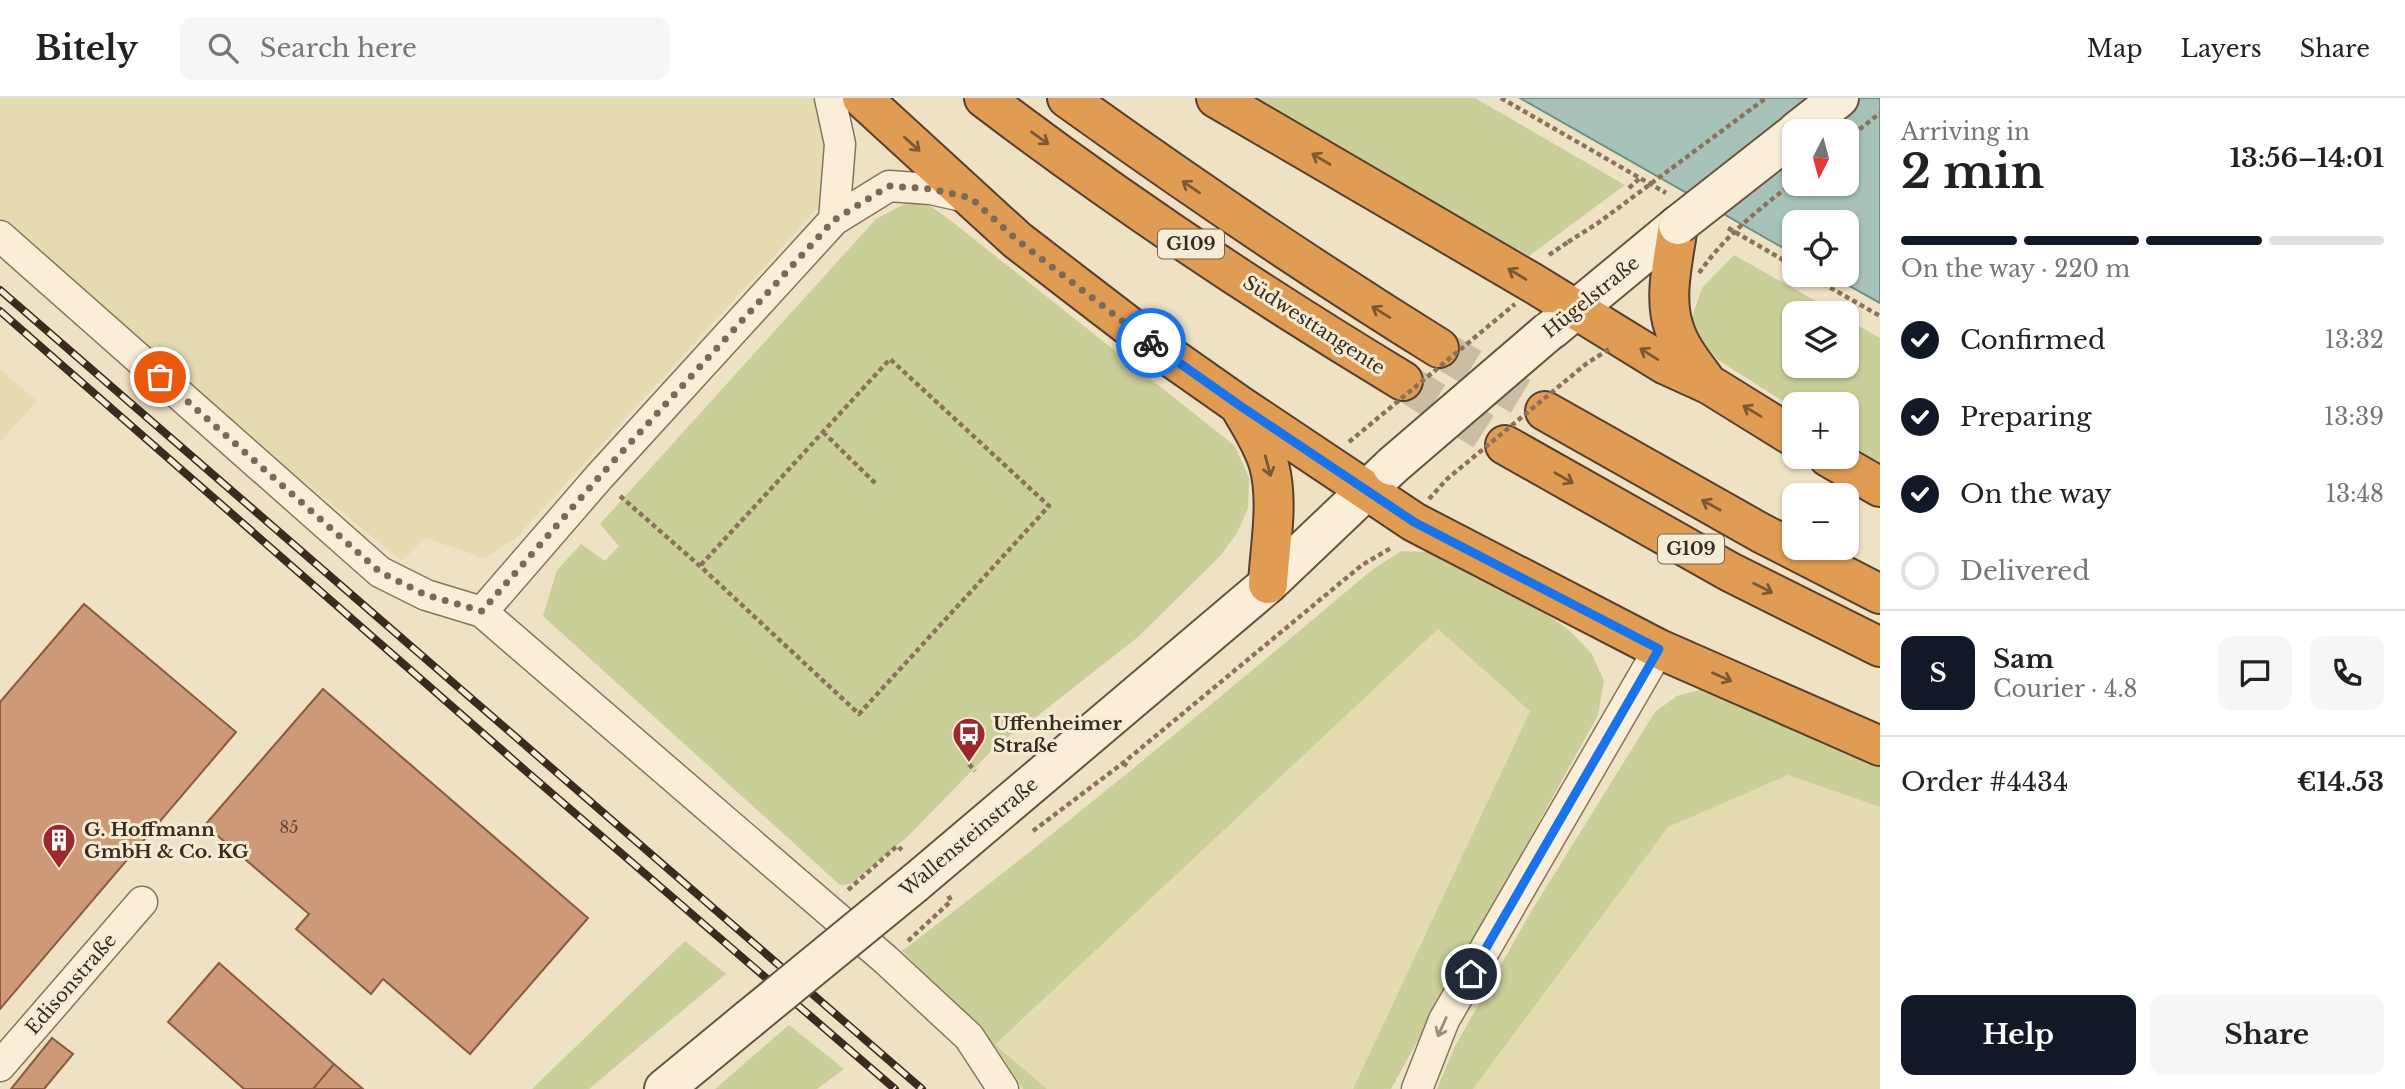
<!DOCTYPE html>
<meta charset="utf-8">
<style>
:root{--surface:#fff;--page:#f6f6f6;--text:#222;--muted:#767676;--line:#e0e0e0;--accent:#111827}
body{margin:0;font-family:"Libre Baskerville",serif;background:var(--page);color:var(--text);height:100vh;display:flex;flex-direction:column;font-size:26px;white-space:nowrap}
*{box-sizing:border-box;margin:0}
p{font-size:23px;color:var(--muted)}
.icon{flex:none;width:38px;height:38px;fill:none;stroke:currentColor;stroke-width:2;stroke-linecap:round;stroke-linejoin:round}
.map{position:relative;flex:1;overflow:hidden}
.sheet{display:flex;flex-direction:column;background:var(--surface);width:525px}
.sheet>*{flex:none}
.needle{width:46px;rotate:186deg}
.tools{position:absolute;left:1782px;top:21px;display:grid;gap:14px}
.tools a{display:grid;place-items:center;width:77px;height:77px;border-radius:14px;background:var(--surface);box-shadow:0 2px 5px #0004;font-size:35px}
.pin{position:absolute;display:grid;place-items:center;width:60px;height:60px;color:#fff;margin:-30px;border:4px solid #fff;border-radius:50%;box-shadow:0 2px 7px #0007}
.courier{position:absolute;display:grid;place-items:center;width:70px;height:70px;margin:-35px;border:5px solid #1a73e8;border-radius:50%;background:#fff;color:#222;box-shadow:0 2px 9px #0007}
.summary em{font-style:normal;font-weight:700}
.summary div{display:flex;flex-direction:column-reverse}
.summary{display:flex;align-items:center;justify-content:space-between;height:119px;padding:0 21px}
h1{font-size:46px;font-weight:700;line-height:52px}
.bar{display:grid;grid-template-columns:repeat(4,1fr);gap:10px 7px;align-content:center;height:84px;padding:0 21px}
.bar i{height:9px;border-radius:5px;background:var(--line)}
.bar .active{background:var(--accent)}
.bar p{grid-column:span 4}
.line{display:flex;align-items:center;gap:18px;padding:0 21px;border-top:2px solid var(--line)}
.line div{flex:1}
.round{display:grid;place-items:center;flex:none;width:74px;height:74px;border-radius:14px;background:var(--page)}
ol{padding:0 21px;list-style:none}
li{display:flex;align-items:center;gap:21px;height:77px}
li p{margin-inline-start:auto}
li .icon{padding:7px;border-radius:50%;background:var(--accent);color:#fff;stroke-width:4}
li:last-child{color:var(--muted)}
li i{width:38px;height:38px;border:4px solid var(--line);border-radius:50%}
.primary-button{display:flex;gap:14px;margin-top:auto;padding:14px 21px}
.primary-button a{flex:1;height:80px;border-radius:14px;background:var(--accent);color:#fff;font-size:28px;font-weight:700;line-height:80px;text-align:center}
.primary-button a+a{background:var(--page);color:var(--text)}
header{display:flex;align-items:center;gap:42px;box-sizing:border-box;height:98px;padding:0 35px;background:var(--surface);border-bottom:2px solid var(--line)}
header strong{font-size:33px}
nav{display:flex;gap:38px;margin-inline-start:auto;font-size:24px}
.search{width:490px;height:63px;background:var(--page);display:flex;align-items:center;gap:18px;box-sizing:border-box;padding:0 24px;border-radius:14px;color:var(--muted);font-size:26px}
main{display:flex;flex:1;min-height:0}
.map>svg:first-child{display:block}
</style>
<header>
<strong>Bitely</strong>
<div class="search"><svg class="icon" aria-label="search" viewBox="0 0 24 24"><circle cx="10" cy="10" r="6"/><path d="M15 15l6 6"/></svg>Search here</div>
<nav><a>Map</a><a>Layers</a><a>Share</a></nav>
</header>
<main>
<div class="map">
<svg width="1880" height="991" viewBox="0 0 1880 991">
<rect width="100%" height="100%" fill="#efe1c4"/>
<path fill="#e5dbb1" d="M 0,0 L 813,0 L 818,11 L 830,82 L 817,111 L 515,441 L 484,460 L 425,440 L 402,463 L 295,376 L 0,120 Z
M 0,271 L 37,303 L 0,344 Z
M 1438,531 L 1530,612 L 1353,991 L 1047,991 L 995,948 Z
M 1788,677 L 1880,709 L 1880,991 L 1473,991 L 1668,729 Z"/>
<path fill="#cace98" d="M 1244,0 L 1475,0 L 1625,87 L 1529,158 Z
M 910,103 L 930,108 L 950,122 L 1235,348 L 1249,380 L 1248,410 L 1237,435 L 1221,457 L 1138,539 L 1036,619 L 999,645 L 907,739 L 851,786 L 840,787 L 543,518 L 557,472 L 581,446 L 605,463 L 619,448 L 600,426 L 876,121 Z
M 1734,157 L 1837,215 L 1794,215 L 1794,268 L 1846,268 L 1846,221 L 1880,240 L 1880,365 L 1846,344 L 1846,306 L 1794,306 L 1794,310 L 1718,262 L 1700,240 L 1692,219 L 1702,190 Z
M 1401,453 L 1428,454 L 1478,478 L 1527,503 L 1569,532 L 1592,556 L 1604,583 L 1598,617 L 1391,991 L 1353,991 L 1530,613 L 1438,531 L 995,947 L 1047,991 L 1023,991 L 995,948 L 902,853 C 1063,731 1217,602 1372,472 Z
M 1703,591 L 1880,654 L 1880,709 L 1788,677 L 1668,729 L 1473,991 L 1437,991 L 1454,950 L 1532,812 L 1655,614 L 1677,598 Z
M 685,843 L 726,876 L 589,991 L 532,991 Z
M 789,927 L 844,971 L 817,991 L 715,991 Z"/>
<path fill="#a6c2b9" stroke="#6c9186" stroke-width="2" fill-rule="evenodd" d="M 1520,0 L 1880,0 L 1880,205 L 1830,177 L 1846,177 L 1846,124 L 1794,124 L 1794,156 ZM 1794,33 L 1846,33 L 1846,86 L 1794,86 Z"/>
<path fill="#ce9979" stroke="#8a5a3f" stroke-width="2" d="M 84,506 L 236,634 L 0,911 L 0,604 Z
M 323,591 L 588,820 L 470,956 L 383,881 L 371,896 L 296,831 L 309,816 L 205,727 Z
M 219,865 L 334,966 L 313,991 L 244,991 L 168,924 Z
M 52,940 L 73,956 L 44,991 L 11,991 Z
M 334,966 L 363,991 L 313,991 Z"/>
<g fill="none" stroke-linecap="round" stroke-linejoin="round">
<path stroke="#cbbda3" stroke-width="38" stroke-dasharray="38 19" stroke-linecap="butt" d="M 1439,250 L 1545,313
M 1403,283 L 1505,347"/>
<defs>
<path id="street" d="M 830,0 L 840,46 L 834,122
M 0,138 L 380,474 L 426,497 L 482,514 L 886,862 L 969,939 L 1003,991
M 482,514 L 599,379 L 834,122 L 889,88 L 931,91 L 971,100
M 0,968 L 142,804
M 1417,991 L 1444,922 L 1659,551"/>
<path id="secondary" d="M 1797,33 L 1839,0
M 1551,232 L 1678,127
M 915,785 L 1268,486 L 1391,369
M 664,991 L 749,921"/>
<path id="highway" d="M 862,0 L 1017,142 L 1078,189 L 1155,248 L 1239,307 L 1414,424 L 1659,551 L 1880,648
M 984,0 C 1118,102 1259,196 1403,283
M 1067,0 C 1188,87 1312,171 1439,250
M 1216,0 L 1531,184 L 1666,267 L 1710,287 L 1794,339
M 1678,127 C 1674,159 1663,199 1674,230 C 1680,251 1696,269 1708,286
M 1240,309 C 1250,327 1263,346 1269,367 C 1279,404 1270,448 1268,486
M 1545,313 L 1761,435 L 1880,496
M 1505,347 L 1730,474 L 1880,549
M 1828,359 L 1880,389"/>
</defs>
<use href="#street" stroke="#8b725a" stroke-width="33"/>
<use href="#secondary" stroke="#6c533d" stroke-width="42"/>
<use href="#highway" stroke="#58402e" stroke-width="42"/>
<path stroke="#8b725a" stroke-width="4.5" stroke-dasharray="5 3.5" stroke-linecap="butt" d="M 1501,0 L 1666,95
M 1846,42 L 1880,15
M 1629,90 L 1640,80
M 1728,130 L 1794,168
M 1549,157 L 1568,144
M 1808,177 L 1880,218
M 823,334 L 876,386
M 620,398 L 700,468 L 859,616 L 1049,408 L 890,261 L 700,468
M 1123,665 L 1130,670
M 969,666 L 975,673
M 1033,733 L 1123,665 L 1362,467 L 1391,450
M 848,792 L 897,748 L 902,752
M 908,843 L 951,803 L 948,797"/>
<use href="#street" stroke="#faeed8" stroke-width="30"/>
<use href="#secondary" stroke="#faeed8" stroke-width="38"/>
<use href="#highway" stroke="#e09c53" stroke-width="38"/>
<defs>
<path id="rail" d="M 0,192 L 922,991
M 0,213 L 527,674 L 895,991"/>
</defs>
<use href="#rail" stroke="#3a2b1e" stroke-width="8"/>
<use href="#rail" stroke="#f6ebd4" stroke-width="5" stroke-dasharray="16" stroke-linecap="butt"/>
<defs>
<path id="secondary-bridge" d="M 1678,127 L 1794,36
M 1392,368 L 1549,233
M 749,921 L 915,785"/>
</defs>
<use href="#secondary-bridge" stroke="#6c533d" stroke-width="42" stroke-linecap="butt"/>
<path stroke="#8b725a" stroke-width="4.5" stroke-dasharray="5 3.5" stroke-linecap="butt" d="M 1568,144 L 1598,125 L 1766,0
M 1699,175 C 1725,138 1759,111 1794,84
M 1349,344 L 1515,206
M 1429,401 L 1447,381 L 1586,266 L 1609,251"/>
<use href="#secondary-bridge" stroke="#faeed8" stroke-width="38"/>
</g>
<defs><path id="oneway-shaft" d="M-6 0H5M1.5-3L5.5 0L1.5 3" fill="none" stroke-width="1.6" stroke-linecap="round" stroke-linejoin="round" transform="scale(1.75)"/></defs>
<g stroke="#7c5833">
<use href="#oneway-shaft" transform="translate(1040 40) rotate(36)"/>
<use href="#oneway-shaft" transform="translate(912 46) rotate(42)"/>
<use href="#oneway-shaft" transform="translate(1321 61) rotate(-149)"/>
<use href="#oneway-shaft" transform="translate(1191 89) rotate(-146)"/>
<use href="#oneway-shaft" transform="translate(1517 176) rotate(-149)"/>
<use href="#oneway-shaft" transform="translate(1381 214) rotate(-148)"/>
<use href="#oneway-shaft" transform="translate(1649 256) rotate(-148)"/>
<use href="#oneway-shaft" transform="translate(1752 313) rotate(-149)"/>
<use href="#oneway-shaft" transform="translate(1268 368) rotate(75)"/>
<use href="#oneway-shaft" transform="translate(1564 380) rotate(30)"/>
<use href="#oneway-shaft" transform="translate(1711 407) rotate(-151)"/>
<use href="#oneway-shaft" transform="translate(1763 490) rotate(27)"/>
<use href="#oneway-shaft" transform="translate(1722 579) rotate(24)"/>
</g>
<use stroke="#9a8c7b" href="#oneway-shaft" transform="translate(1442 929) rotate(114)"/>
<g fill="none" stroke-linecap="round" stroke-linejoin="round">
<path stroke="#796b58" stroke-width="7" stroke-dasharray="0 12.6" d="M 160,279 L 380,474 L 426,497 L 482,513 L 599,379 L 834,122 L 889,88 L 931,91 L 971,100 L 1017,142 L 1151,245"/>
<path stroke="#1a73e8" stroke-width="9" d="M 1151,245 L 1239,307 L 1414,424 L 1659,551 L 1471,876"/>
</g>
<defs>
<symbol id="bus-pin" viewBox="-11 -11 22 30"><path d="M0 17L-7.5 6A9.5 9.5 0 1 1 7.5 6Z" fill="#9b282e" stroke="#f6ebd4"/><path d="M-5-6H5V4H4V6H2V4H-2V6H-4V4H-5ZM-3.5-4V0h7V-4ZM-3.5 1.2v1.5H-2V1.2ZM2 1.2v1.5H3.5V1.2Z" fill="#fff"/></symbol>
<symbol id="building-pin" viewBox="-11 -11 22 30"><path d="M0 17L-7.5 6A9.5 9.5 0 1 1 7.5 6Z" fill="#9b282e" stroke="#f6ebd4"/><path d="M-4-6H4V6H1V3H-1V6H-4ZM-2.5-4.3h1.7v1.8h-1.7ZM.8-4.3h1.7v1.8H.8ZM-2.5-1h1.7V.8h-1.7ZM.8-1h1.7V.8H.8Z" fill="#fff"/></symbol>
</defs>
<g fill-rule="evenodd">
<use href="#bus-pin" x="950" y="617" width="38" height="52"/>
<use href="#building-pin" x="40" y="723" width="38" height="52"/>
</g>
<g text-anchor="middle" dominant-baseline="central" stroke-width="6" stroke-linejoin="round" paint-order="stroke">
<g font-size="16" fill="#5f4635">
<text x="289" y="729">85</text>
</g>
<g fill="#f6ebd4" stroke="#726555" stroke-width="2">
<rect x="1158" y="131.5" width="66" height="29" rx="5"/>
<rect x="1658" y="436.5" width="66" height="29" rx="5"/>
</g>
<g font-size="18" font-weight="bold" fill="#3a2b1e">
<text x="1191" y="146">G109</text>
<text x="1691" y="451">G109</text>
</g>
<g font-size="19" fill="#3a2b1e" stroke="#f6ebd4">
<text transform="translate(1591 199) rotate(-39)">Hügelstraße</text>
<text transform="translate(1314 227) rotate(33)">Südwesttangente</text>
<text transform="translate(969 739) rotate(-40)">Wallensteinstraße</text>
<text transform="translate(71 886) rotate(-49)">Edisonstraße</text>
</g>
<g font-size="19" font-weight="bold" fill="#3a2b1e" stroke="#f6ebd4" text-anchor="start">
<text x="993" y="625">Uffenheimer<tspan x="993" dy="22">Straße</tspan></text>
<text x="84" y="731">G. Hoffmann<tspan x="84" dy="22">GmbH &amp; Co. KG</tspan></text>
</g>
</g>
</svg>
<div class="tools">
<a><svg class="needle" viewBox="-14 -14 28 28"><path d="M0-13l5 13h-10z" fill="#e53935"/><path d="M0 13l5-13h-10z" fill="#767676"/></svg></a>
<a><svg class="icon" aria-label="locate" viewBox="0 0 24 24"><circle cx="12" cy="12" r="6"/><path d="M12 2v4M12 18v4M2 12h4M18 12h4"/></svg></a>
<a><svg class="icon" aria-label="layers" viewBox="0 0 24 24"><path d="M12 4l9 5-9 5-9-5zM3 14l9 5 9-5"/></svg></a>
<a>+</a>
<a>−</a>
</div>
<div class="pin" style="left:160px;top:279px;background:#ea580c"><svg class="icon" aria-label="bag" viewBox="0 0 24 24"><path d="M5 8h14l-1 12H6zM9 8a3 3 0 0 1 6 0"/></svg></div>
<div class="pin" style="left:1471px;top:876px;background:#1f2937"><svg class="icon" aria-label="home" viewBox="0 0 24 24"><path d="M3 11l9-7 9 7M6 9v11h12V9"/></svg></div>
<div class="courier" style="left:1151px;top:245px"><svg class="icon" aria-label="bike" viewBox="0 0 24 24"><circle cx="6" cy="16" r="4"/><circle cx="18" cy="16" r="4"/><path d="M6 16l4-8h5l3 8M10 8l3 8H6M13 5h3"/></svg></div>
</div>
<section class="sheet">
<div class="summary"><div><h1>2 min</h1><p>Arriving in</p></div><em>13:56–14:01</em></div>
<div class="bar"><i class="active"></i><i class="active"></i><i class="active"></i><i></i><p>On the way · 220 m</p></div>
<ol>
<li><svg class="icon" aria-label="check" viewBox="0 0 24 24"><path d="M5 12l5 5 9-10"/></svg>Confirmed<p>13:32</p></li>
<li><svg class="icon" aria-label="check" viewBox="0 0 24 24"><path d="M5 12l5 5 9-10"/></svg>Preparing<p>13:39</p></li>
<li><svg class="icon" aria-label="check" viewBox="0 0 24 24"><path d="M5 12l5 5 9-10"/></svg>On the way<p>13:48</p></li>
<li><i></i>Delivered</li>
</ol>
<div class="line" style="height:126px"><b class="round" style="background:var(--accent);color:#fff">S</b><div><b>Sam</b><p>Courier · 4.8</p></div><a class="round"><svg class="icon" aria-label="chat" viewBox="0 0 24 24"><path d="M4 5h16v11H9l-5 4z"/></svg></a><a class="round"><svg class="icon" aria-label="phone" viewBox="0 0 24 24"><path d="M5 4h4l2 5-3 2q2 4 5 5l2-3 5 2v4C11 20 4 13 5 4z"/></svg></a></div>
<div class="line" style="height:91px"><div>Order #4434</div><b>€14.53</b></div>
<div class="primary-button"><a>Help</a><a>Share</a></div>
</section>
</main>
